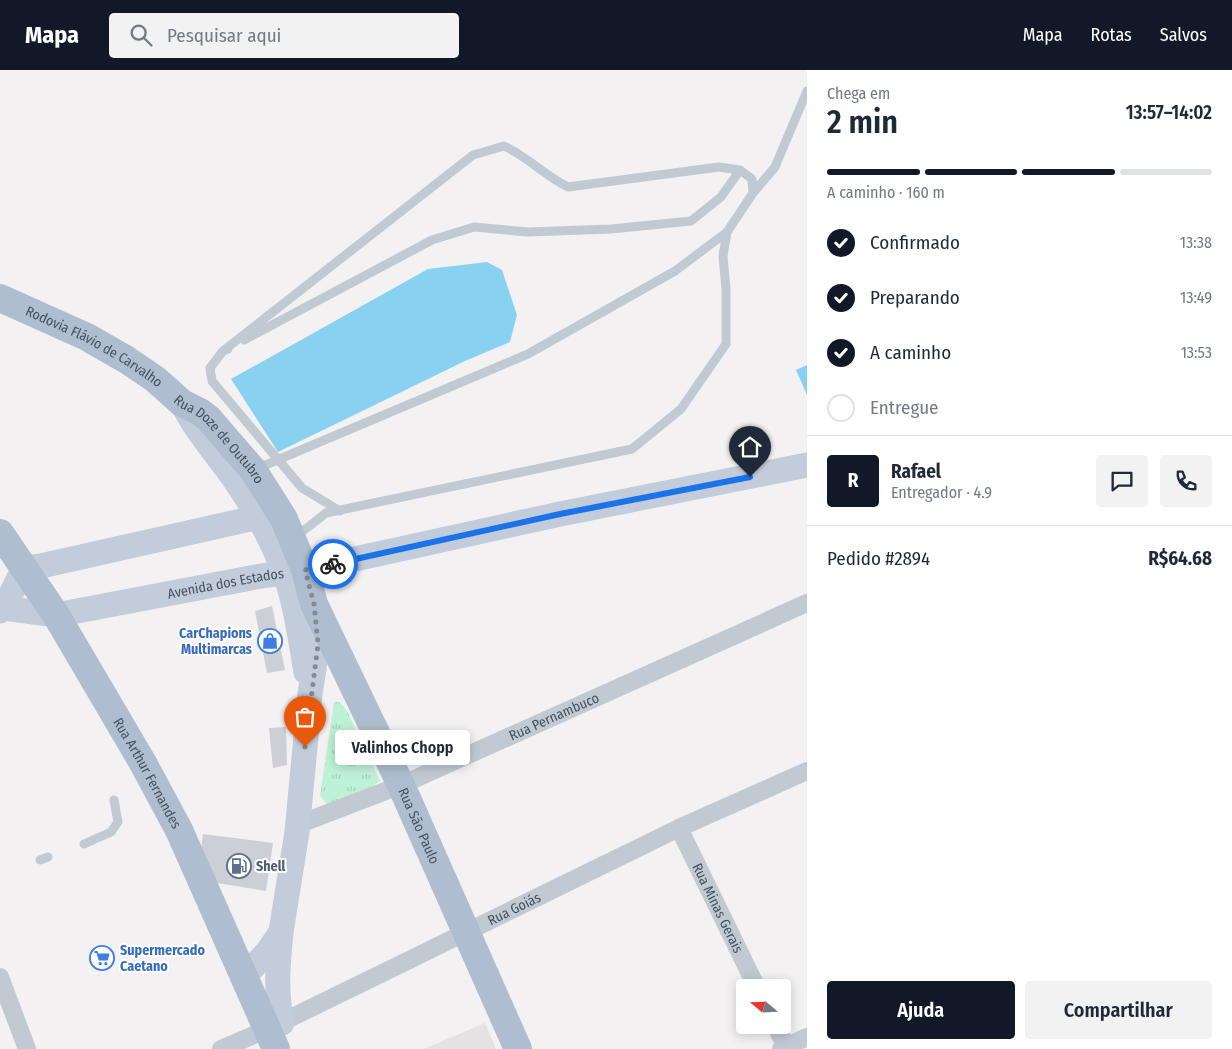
<!DOCTYPE html>
<html lang="pt">
<meta charset="utf-8">
<style>
:root{--surface:#fff;--page:#f2f2f3;--text:#1f2937;--muted:#747a83;--line:#e0e1e3;--accent:#111827}
body{margin:0;font-family:"Fira Sans Condensed",sans-serif;background:var(--page);color:var(--text);height:100vh;display:flex;flex-direction:column;font-size:19px;white-space:nowrap}
*{box-sizing:border-box;margin:0}
p{font-size:16px;color:var(--muted)}
.icon{flex:none;width:28px;height:28px;fill:none;stroke:currentColor;stroke-width:2;stroke-linecap:round;stroke-linejoin:round}
.map{position:relative;flex:1;overflow:hidden}
.panel{display:flex;flex-direction:column;background:var(--surface);width:425px}
.panel>*{flex:none}
.needle{width:32px;rotate:289deg}
.buttons{position:absolute;left:736px;top:909px;display:grid;gap:10px}
.buttons a{display:grid;place-items:center;width:55px;height:55px;border-radius:5px;background:var(--surface);box-shadow:0 2px 12px #0003;font-size:25px}
.pin{position:absolute;display:grid;place-items:center;width:42px;height:42px;color:#fff;margin:-51px -21px;border-radius:50% 50% 50% 0;rotate:-45deg;box-shadow:0 0 5px #0007}
.pin .icon{rotate:45deg}
.courier{position:absolute;display:grid;place-items:center;width:50px;height:50px;margin:-25px;border:4px solid #1a73e8;border-radius:50%;background:#fff;color:#222;box-shadow:0 1px 6px #0007}
.bubble{position:absolute;height:35px;border-radius:5px;background:var(--surface);box-shadow:0 2px 12px #0003;font-size:16px;font-weight:600;line-height:35px;text-align:center}
.overview em{font-style:normal;font-weight:600}
.overview div{display:flex;flex-direction:column-reverse}
.overview{display:flex;align-items:center;justify-content:space-between;height:85px;padding:0 20px}
h1{font-size:32px;font-weight:600;line-height:38px}
.bar{display:grid;grid-template-columns:repeat(4,1fr);gap:8px 5px;align-content:center;height:60px;padding:0 20px}
.bar i{height:6px;border-radius:4px;background:var(--line)}
.bar .on{background:var(--accent)}
.bar p{grid-column:span 4}
.line{display:flex;align-items:center;gap:12px;padding:0 20px;border-top:1px solid var(--line)}
.line div{flex:1}
.round{display:grid;place-items:center;flex:none;width:52px;height:52px;border-radius:5px;background:var(--page)}
ol{padding:0 20px;list-style:none}
li{display:flex;align-items:center;gap:15px;height:55px}
li p{margin-inline-start:auto}
li .icon{padding:5px;border-radius:50%;background:var(--accent);color:#fff;stroke-width:4}
li:last-child{color:var(--muted)}
li i{width:28px;height:28px;border:2px solid var(--line);border-radius:50%}
.action{display:flex;gap:10px;margin-top:auto;padding:10px 20px}
.action a{flex:1;height:58px;border-radius:5px;background:var(--accent);color:#fff;font-size:20px;font-weight:600;line-height:58px;text-align:center}
.action a+a{background:var(--page);color:var(--text)}
header{display:flex;align-items:center;gap:30px;box-sizing:border-box;height:70px;padding:0 25px;background:var(--accent);color:#fff}
header strong{font-size:24px}
nav{display:flex;gap:28px;margin-inline-start:auto;font-size:18px}
.search{width:350px;height:45px;background:var(--page);display:flex;align-items:center;gap:12px;box-sizing:border-box;padding:0 18px;border-radius:5px;color:var(--muted);font-size:19px}
main{display:flex;flex:1;min-height:0}
.map>svg:first-child{display:block}
</style>
<header>
<strong>Mapa</strong>
<div class="search"><svg class="icon" aria-label="search" viewBox="0 0 24 24"><circle cx="10" cy="10" r="6"/><path d="M15 15l6 6"/></svg>Pesquisar aqui</div>
<nav><a>Mapa</a><a>Rotas</a><a>Salvos</a></nav>
</header>
<main>
<div class="map">
<svg width="807" height="979" viewBox="0 0 807 979">
<defs>
<pattern id="grass-tufts" width="24" height="20" patternUnits="userSpaceOnUse" patternTransform="scale(1.25)"><rect width="24" height="20" fill="#bef2d7"/><path d="M3 7l-1-3M5 7V3M7 7l1-3M15 17l-1-3M17 17v-4M19 17l1-3" fill="none" stroke="#a5d1bb"/></pattern>
</defs>
<rect width="100%" height="100%" fill="#f3f1f1"/>
<path fill="#e4e2e3" d="M 485,953 L 496,979 L 424,979 Z"/>
<path fill="url(#grass-tufts)" d="M 334,632 L 339,632 L 346,639 L 380,711 L 370,718 L 328,735 L 320,726 Z"/>
<path fill="#89d1f1" d="M 487,192 L 502,200 L 517,245 L 510,272 L 465,291 L 278,382 L 231,309 L 428,199 Z
M 807,295 L 807,325 L 796,300 Z"/>
<path fill="#cccfd5" d="M 272,536 L 285,600 L 267,603 L 255,541 Z
M 286,657 L 287,695 L 273,698 L 269,658 Z
M 203,764 L 273,773 L 266,821 L 217,813 L 201,779 Z"/>
<g fill="none" stroke-linecap="round" stroke-linejoin="round">
<path stroke="#c1c9d3" stroke-width="9" d="M 753,123 L 775,97 L 807,21
M 244,270 L 432,170 L 474,157 L 528,162 L 611,159 L 691,151 L 721,127 L 740,100
M 228,279 L 223,281 L 210,298 L 212,311 L 302,418 L 340,441
M 223,281 L 473,85 L 504,76 C 528,87 544,105 568,117 L 719,97 L 740,100 L 752,109 L 753,123 L 727,162 L 723,186 L 726,219 L 726,274 L 681,339 L 632,379 L 326,443 L 294,468
M 256,399 L 528,284 L 675,201 L 727,162
M 84,774 L 111,762 L 118,752 L 114,730
M 40,790 L 48,787"/>
<g stroke="#c1c9d3" stroke-width="18">
<path id="s1" d="M 297,755 L 401,715 L 807,533"/>
<path id="s2" d="M 679,758 L 757,918"/>
<path d="M 0,907 L 27,979"/>
<path d="M 775,955 L 787,979"/>
<path id="s3" d="M 221,979 L 268,959 L 679,758 L 807,701"/>
<path d="M 781,979 L 807,967"/>
</g>
<g stroke="#c3ccda" stroke-width="25">
<path d="M 182,333 C 198,366 225,393 244,424 C 260,448 274,475 284,502 C 296,533 300,569 306,602"/>
<path id="s4" d="M 4,538 L 56,545 L 261,506 L 305,500 L 560,444 L 807,395"/>
<path d="M 0,541 L 4,538 L 24,498 L 41,496 L 259,447"/>
<path d="M 281,862 C 278,895 275,920 282,953"/>
<path d="M 244,907 L 268,881 L 281,862 L 297,762 L 310,624 L 318,573 L 315,541"/>
</g>
<g stroke="#afbdd0" stroke-width="28">
<path id="s5" d="M 0,228 L 87,267 L 127,290 L 155,309 L 182,333 L 200,342 L 208,348 L 253,400 L 284,449 L 305,500 L 314,534 L 401,715 L 518,979"/>
<path id="s6" d="M 0,463 L 56,545 L 143,693 L 179,760 L 276,979"/>
</g>
</g>
<g fill="none" stroke-linecap="round" stroke-linejoin="round">
<path stroke="#838a92" stroke-width="5" stroke-dasharray="0 9" d="M 305,677 L 318,574 L 314,534 L 305,500 L 333,494"/>
<path stroke="#1a73e8" stroke-width="6" d="M 333,494 L 560,444 L 750,407"/>
</g>
<defs>
<symbol id="shop-ring" viewBox="-11 -11 22 22"><circle r="9.5" fill="#fff" stroke="#3f7fe0" stroke-width="1.5"/><path d="M-5-2.5h2.3a2.7 3.5 0 0 1 5.4 0H5L5.5 6h-11ZM-1.5-2.5h3a1.5 2.3 0 0 0-3 0Z" fill="#3f7fe0"/></symbol>
<symbol id="fuel-ring" viewBox="-11 -11 22 22"><circle r="9.5" fill="#fff" stroke="#5c6f8a" stroke-width="1.5"/><path d="M-5.5-6h7V0h2V4h1.3V-2.5L3-4.5l.8-.8L6-3V5H2.5V1h-1V6h-7ZM-4.2-4.7v3.2H.2V-4.7Z" fill="#5c6f8a"/></symbol>
<symbol id="supermarket-ring" viewBox="-11 -11 22 22"><circle r="9.5" fill="#fff" stroke="#3f7fe0" stroke-width="1.5"/><path d="M-6-5.5h2.5l.6 2H6L4.5 2H-2.5L-4.4-4H-6ZM-1.5 3.2a1.3 1.3 0 1 0 .1 0ZM3 3.2a1.3 1.3 0 1 0 .1 0Z" fill="#3f7fe0"/></symbol>
</defs>
<g fill-rule="evenodd">
<use href="#shop-ring" x="256" y="557" width="28" height="28"/>
<use href="#fuel-ring" x="225" y="782" width="28" height="28"/>
<use href="#supermarket-ring" x="88" y="874" width="28" height="28"/>
</g>
<g text-anchor="middle" dominant-baseline="central" stroke-width="4" stroke-linejoin="round" paint-order="stroke">
<g font-size="14" fill="#47525f" stroke="#fff">
<text stroke="none"><textPath href="#s5" startOffset="106">Rodovia Flávio de Carvalho</textPath></text>
<text stroke="none"><textPath href="#s5" startOffset="264">Rua Doze de Outubro</textPath></text>
<text stroke="none"><textPath href="#s4" startOffset="225">Avenida dos Estados</textPath></text>
<text stroke="none"><textPath href="#s1" startOffset="279">Rua Pernambuco</textPath></text>
<text stroke="none"><textPath href="#s6" startOffset="282">Rua Arthur Fernandes</textPath></text>
<text stroke="none"><textPath href="#s5" startOffset="704">Rua São Paulo</textPath></text>
<text stroke="none"><textPath href="#s2" startOffset="89">Rua Minas Gerais</textPath></text>
<text stroke="none"><textPath href="#s3" startOffset="325">Rua Goiás</textPath></text>
</g>
<g font-size="14" font-weight="bold" fill="#366cbe" stroke="#fff" text-anchor="end">
<text x="252" y="563">CarChapions<tspan x="252" dy="16">Multimarcas</tspan></text>
<text x="120" y="880" text-anchor="start">Supermercado<tspan x="120" dy="16">Caetano</tspan></text>
</g>
<g font-size="14" font-weight="bold" fill="#4e5e75" stroke="#fff" text-anchor="start">
<text x="256" y="796">Shell</text>
</g>
</g>
</svg>
<div class="buttons">
<a><svg class="needle" viewBox="-14 -14 28 28"><path d="M0-13l5 13h-10z" fill="#e53935"/><path d="M0 13l5-13h-10z" fill="#747a83"/></svg></a>
</div>
<div class="pin" style="left:305px;top:677px;background:#ea580c"><svg class="icon" aria-label="bag" viewBox="0 0 24 24"><path d="M5 8h14l-1 12H6zM9 8a3 3 0 0 1 6 0"/></svg></div>
<div class="pin" style="left:750px;top:407px;background:#1f2937"><svg class="icon" aria-label="home" viewBox="0 0 24 24"><path d="M3 11l9-7 9 7M6 9v11h12V9"/></svg></div>
<div class="courier" style="left:333px;top:494px"><svg class="icon" aria-label="bike" viewBox="0 0 24 24"><circle cx="6" cy="16" r="4"/><circle cx="18" cy="16" r="4"/><path d="M6 16l4-8h5l3 8M10 8l3 8H6M13 5h3"/></svg></div>
<div class="bubble" style="left:335px;top:660px;width:135px">Valinhos Chopp</div>
</div>
<section class="panel">
<div class="overview"><div><h1>2 min</h1><p>Chega em</p></div><em>13:57–14:02</em></div>
<div class="bar"><i class="on"></i><i class="on"></i><i class="on"></i><i></i><p>A caminho · 160 m</p></div>
<ol>
<li><svg class="icon" aria-label="check" viewBox="0 0 24 24"><path d="M5 12l5 5 9-10"/></svg>Confirmado<p>13:38</p></li>
<li><svg class="icon" aria-label="check" viewBox="0 0 24 24"><path d="M5 12l5 5 9-10"/></svg>Preparando<p>13:49</p></li>
<li><svg class="icon" aria-label="check" viewBox="0 0 24 24"><path d="M5 12l5 5 9-10"/></svg>A caminho<p>13:53</p></li>
<li><i></i>Entregue</li>
</ol>
<div class="line" style="height:90px"><b class="round" style="background:var(--accent);color:#fff">R</b><div><b>Rafael</b><p>Entregador · 4.9</p></div><a class="round"><svg class="icon" aria-label="chat" viewBox="0 0 24 24"><path d="M4 5h16v11H9l-5 4z"/></svg></a><a class="round"><svg class="icon" aria-label="phone" viewBox="0 0 24 24"><path d="M5 4h4l2 5-3 2q2 4 5 5l2-3 5 2v4C11 20 4 13 5 4z"/></svg></a></div>
<div class="line" style="height:65px"><div>Pedido #2894</div><b>R$64.68</b></div>
<div class="action"><a>Ajuda</a><a>Compartilhar</a></div>
</section>
</main>
